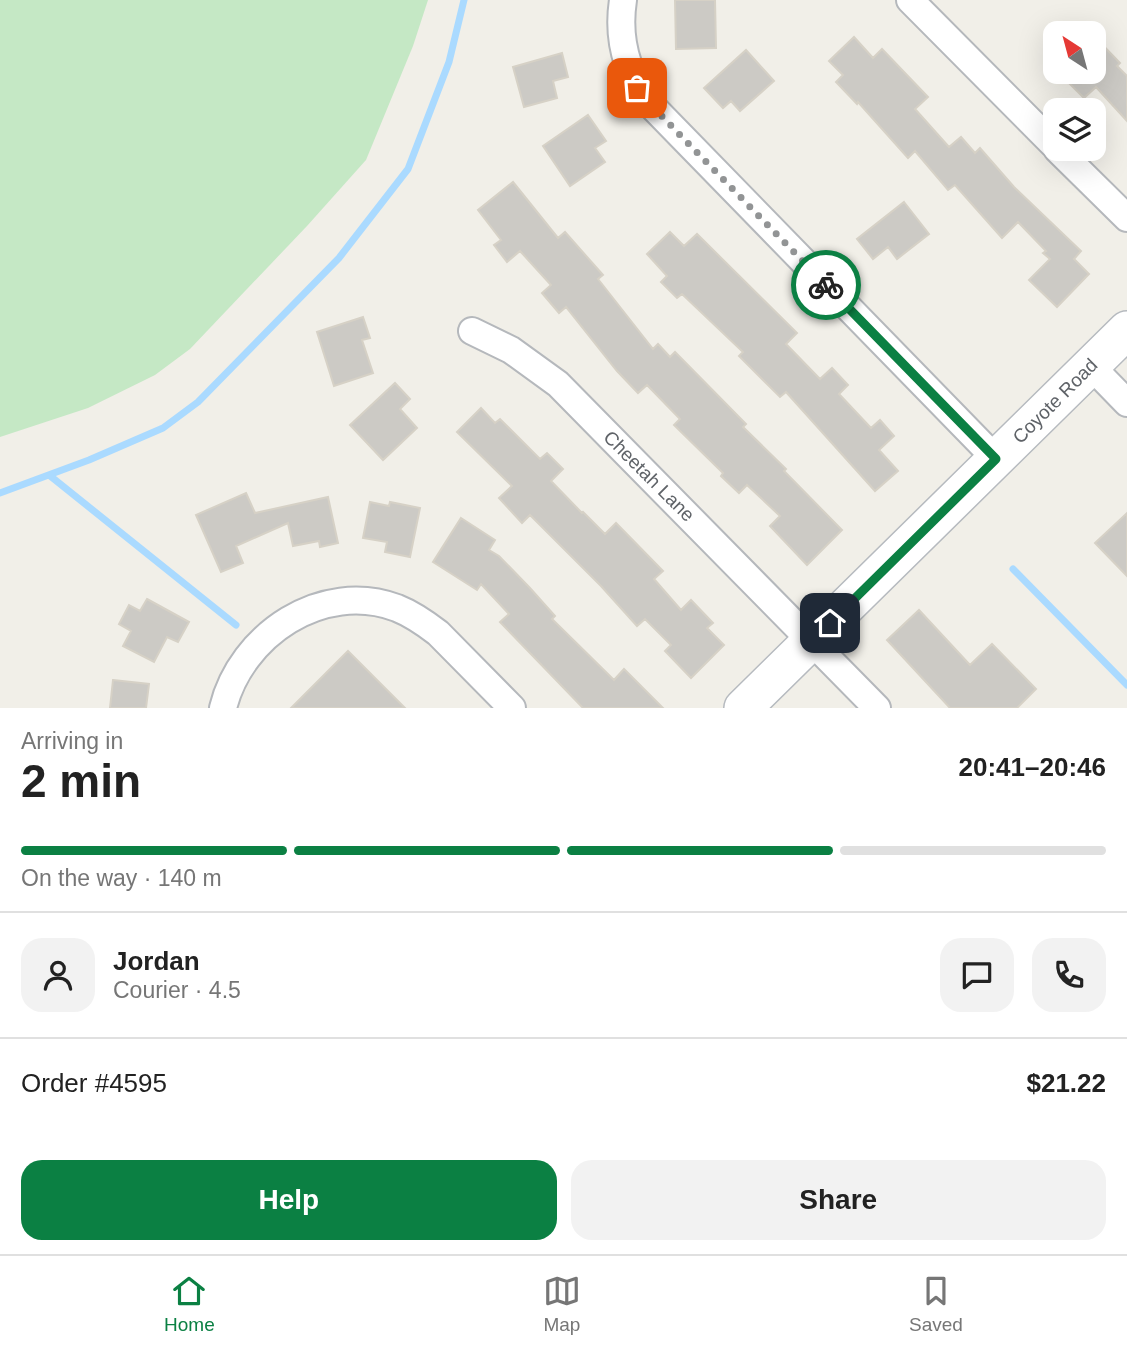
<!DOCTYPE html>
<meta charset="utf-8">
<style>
:root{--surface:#fff;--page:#f2f2f2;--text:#222;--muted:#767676;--line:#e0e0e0;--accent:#0b8043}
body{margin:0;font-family:Helvetica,sans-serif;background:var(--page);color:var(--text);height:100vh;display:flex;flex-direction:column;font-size:26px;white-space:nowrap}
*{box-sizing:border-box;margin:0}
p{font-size:23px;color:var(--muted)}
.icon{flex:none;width:38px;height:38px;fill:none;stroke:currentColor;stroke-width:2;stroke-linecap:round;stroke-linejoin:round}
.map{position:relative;height:708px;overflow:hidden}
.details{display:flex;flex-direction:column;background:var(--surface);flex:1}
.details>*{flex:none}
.needle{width:46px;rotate:324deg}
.controls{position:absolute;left:1043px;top:21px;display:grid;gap:14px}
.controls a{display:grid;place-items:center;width:63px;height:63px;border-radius:14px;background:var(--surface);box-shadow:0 7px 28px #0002;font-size:35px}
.pin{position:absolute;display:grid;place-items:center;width:60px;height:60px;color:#fff;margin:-30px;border-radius:14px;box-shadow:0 4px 10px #0006}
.courier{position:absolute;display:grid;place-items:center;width:70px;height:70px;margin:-35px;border:5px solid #0b8043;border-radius:50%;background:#fff;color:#222;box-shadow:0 2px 9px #0007}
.overview em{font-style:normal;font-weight:600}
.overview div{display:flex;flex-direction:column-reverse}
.overview{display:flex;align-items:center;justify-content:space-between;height:119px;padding:0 21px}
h1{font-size:46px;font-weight:600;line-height:52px}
.bar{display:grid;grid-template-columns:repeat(4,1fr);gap:10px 7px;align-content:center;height:84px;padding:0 21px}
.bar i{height:9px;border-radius:5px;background:var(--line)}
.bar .current{background:var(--accent)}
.bar p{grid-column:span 4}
.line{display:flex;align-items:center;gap:18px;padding:0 21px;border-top:2px solid var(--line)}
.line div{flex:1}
.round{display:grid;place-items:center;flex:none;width:74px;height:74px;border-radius:21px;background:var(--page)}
.primary-button{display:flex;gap:14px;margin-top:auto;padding:14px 21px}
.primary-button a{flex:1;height:80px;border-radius:21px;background:var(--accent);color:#fff;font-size:28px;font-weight:600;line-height:80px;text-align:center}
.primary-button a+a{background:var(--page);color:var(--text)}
.tab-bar{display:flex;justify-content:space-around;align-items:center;height:98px;border-top:2px solid var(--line);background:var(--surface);font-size:19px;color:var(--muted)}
.tab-bar a{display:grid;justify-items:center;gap:4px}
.tab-bar .current{color:var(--accent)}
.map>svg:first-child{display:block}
</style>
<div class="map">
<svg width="1127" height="708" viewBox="0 0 1127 708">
<rect width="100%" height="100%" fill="#f1efe8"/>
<path fill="#c5e8c5" d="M 0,0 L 428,0 L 413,46 L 366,160 L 307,226 L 190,349 L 155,375 L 88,408 L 0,437 Z"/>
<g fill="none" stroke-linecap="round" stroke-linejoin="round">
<path stroke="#aadaff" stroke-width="7" d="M 49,475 L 236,625
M 0,493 L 89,460 L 163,428 L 198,402 L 339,258 L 408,169 L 449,62 L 464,0
M 1013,569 L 1127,685"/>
</g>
<path fill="#cccac5" stroke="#d6d1c6" stroke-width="2" d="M 675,0 L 715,0 L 716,48 L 676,49 Z
M 1094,36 L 1120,63 L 1117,66 L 1127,76 L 1127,121 L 1096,87 L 1084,98 L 1058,72 L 1094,72 Z
M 854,37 L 873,58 L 882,49 L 928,97 L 915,109 L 949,147 L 961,137 L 975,153 L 980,148 L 1014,187 L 1081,251 L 1074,259 L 1089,274 L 1057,307 L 1029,280 L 1050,259 L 1043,253 L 1046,251 L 1018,222 L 1002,238 L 955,185 L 948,190 L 915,151 L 908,158 L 858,102 L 857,104 L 836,82 L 843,75 L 829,61 Z
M 746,50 L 774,81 L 740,111 L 731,101 L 723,108 L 704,88 Z
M 562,53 L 568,77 L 553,81 L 557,98 L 524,107 L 513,67 Z
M 588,115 L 606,141 L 595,148 L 605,162 L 570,186 L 543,146 Z
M 513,182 L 558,238 L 565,232 L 603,275 L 598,279 L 653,349 L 658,344 L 670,357 L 675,352 L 746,424 L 743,427 L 786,469 L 784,471 L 842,530 L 807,565 L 770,526 L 780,516 L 747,485 L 739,493 L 721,476 L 723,473 L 674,425 L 680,419 L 647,385 L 638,393 L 617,371 L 566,307 L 559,313 L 542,293 L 551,285 L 520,251 L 507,262 L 494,245 L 501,240 L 478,210 Z
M 904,202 L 929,234 L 897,259 L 888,247 L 873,259 L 857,239 Z
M 670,232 L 684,246 L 697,234 L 797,333 L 786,344 L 820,379 L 832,368 L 848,385 L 839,394 L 871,428 L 880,420 L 894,436 L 879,450 L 898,471 L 875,491 L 786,392 L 780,397 L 739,356 L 743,352 L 682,294 L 677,298 L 661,282 L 667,276 L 647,254 Z
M 363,317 L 370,338 L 362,340 L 373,373 L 334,386 L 317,332 Z
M 395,383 L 410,399 L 400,409 L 417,428 L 383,460 L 350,425 Z
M 481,408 L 495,423 L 500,419 L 540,459 L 547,453 L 563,469 L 551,481 L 582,513 L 583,512 L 605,534 L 616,523 L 663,571 L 654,579 L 681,610 L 691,600 L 713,623 L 707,628 L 724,645 L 691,678 L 665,651 L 671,645 L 645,619 L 637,626 L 601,586 L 530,515 L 522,523 L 499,498 L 512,486 L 457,432 Z
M 246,493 L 255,513 L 328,497 L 338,543 L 320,547 L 319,541 L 293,546 L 288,523 L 236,546 L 243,563 L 221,572 L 196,515 Z
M 370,502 L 389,506 L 390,502 L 420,508 L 410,557 L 385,552 L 387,542 L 363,538 Z
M 1127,513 L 1127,576 L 1095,543 Z
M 461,518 L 495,540 L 489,550 L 499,556 L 530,588 L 555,616 L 552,619 L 614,680 L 624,669 L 663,708 L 583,708 L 500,622 L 509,614 L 481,584 L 477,590 L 433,562 Z
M 147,599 L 189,622 L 178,642 L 167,637 L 154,662 L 123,646 L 131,631 L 119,624 L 129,605 L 140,611 Z
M 919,610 L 970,665 L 992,644 L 1036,689 L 1017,708 L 950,708 L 887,640 Z
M 348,651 L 405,708 L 291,708 Z
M 113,680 L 149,684 L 146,708 L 110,708 Z"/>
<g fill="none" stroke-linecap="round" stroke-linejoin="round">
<defs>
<path id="street" d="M 623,0 C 617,39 626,72 649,103 L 996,459
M 910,0 L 1055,146
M 1057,149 L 1127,218
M 472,331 L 511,350 L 558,384 L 877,708
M 1091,366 L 1127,403
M 223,708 C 241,635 322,580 397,608 C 412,614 425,623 438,633 L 512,708"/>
<path id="secondary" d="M 743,708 L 1127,330"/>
</defs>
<use href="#street" stroke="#b5b8bc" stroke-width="30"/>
<use href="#secondary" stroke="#b6babf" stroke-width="40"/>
<use href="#street" stroke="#fff" stroke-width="26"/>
<use href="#secondary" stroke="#fff" stroke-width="37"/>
</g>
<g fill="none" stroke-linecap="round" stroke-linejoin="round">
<path stroke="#929495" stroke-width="7" stroke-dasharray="0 12.6" d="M 637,88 L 649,103 L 826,285"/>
<path stroke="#0b8043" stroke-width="9" d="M 826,285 L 996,459 L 830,623"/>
</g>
<g text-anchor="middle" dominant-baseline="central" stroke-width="6" stroke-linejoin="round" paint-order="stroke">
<g font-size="19" fill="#5f6368" stroke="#fff">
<text transform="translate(1055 401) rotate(-45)">Coyote Road</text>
<text transform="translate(649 476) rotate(45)">Cheetah Lane</text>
</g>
</g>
</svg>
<div class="controls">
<a><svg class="needle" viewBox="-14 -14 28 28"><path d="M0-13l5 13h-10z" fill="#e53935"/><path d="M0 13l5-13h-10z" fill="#767676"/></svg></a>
<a><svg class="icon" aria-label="layers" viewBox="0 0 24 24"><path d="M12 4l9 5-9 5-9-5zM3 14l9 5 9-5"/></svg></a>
</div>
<div class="pin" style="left:637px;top:88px;background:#ea580c"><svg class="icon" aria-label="bag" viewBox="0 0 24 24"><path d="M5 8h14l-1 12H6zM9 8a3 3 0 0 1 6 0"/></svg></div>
<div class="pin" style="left:830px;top:623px;background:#1f2937"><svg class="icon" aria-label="home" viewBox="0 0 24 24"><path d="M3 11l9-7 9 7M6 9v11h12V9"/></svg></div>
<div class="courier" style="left:826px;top:285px"><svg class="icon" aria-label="bike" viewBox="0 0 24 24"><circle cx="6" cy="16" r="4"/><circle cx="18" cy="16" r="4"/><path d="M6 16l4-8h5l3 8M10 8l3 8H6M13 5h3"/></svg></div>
</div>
<section class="details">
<div class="overview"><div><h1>2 min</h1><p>Arriving in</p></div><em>20:41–20:46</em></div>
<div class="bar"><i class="current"></i><i class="current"></i><i class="current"></i><i></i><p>On the way · 140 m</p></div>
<div class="line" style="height:126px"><a class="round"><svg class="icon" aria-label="person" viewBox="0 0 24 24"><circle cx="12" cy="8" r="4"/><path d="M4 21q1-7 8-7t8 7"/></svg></a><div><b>Jordan</b><p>Courier · 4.5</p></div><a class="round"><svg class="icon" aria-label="chat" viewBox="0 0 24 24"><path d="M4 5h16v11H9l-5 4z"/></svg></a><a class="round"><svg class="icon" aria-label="phone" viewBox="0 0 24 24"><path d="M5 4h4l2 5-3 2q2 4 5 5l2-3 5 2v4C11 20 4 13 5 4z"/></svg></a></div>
<div class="line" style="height:91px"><div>Order #4595</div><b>$21.22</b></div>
<div class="primary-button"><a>Help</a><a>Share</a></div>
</section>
<nav class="tab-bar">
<a class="current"><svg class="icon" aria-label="home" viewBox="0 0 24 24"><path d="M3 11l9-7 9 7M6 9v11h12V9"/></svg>Home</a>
<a><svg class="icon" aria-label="map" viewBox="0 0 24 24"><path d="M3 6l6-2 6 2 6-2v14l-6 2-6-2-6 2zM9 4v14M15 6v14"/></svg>Map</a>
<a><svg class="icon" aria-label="saved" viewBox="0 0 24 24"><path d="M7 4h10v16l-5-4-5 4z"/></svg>Saved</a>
</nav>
